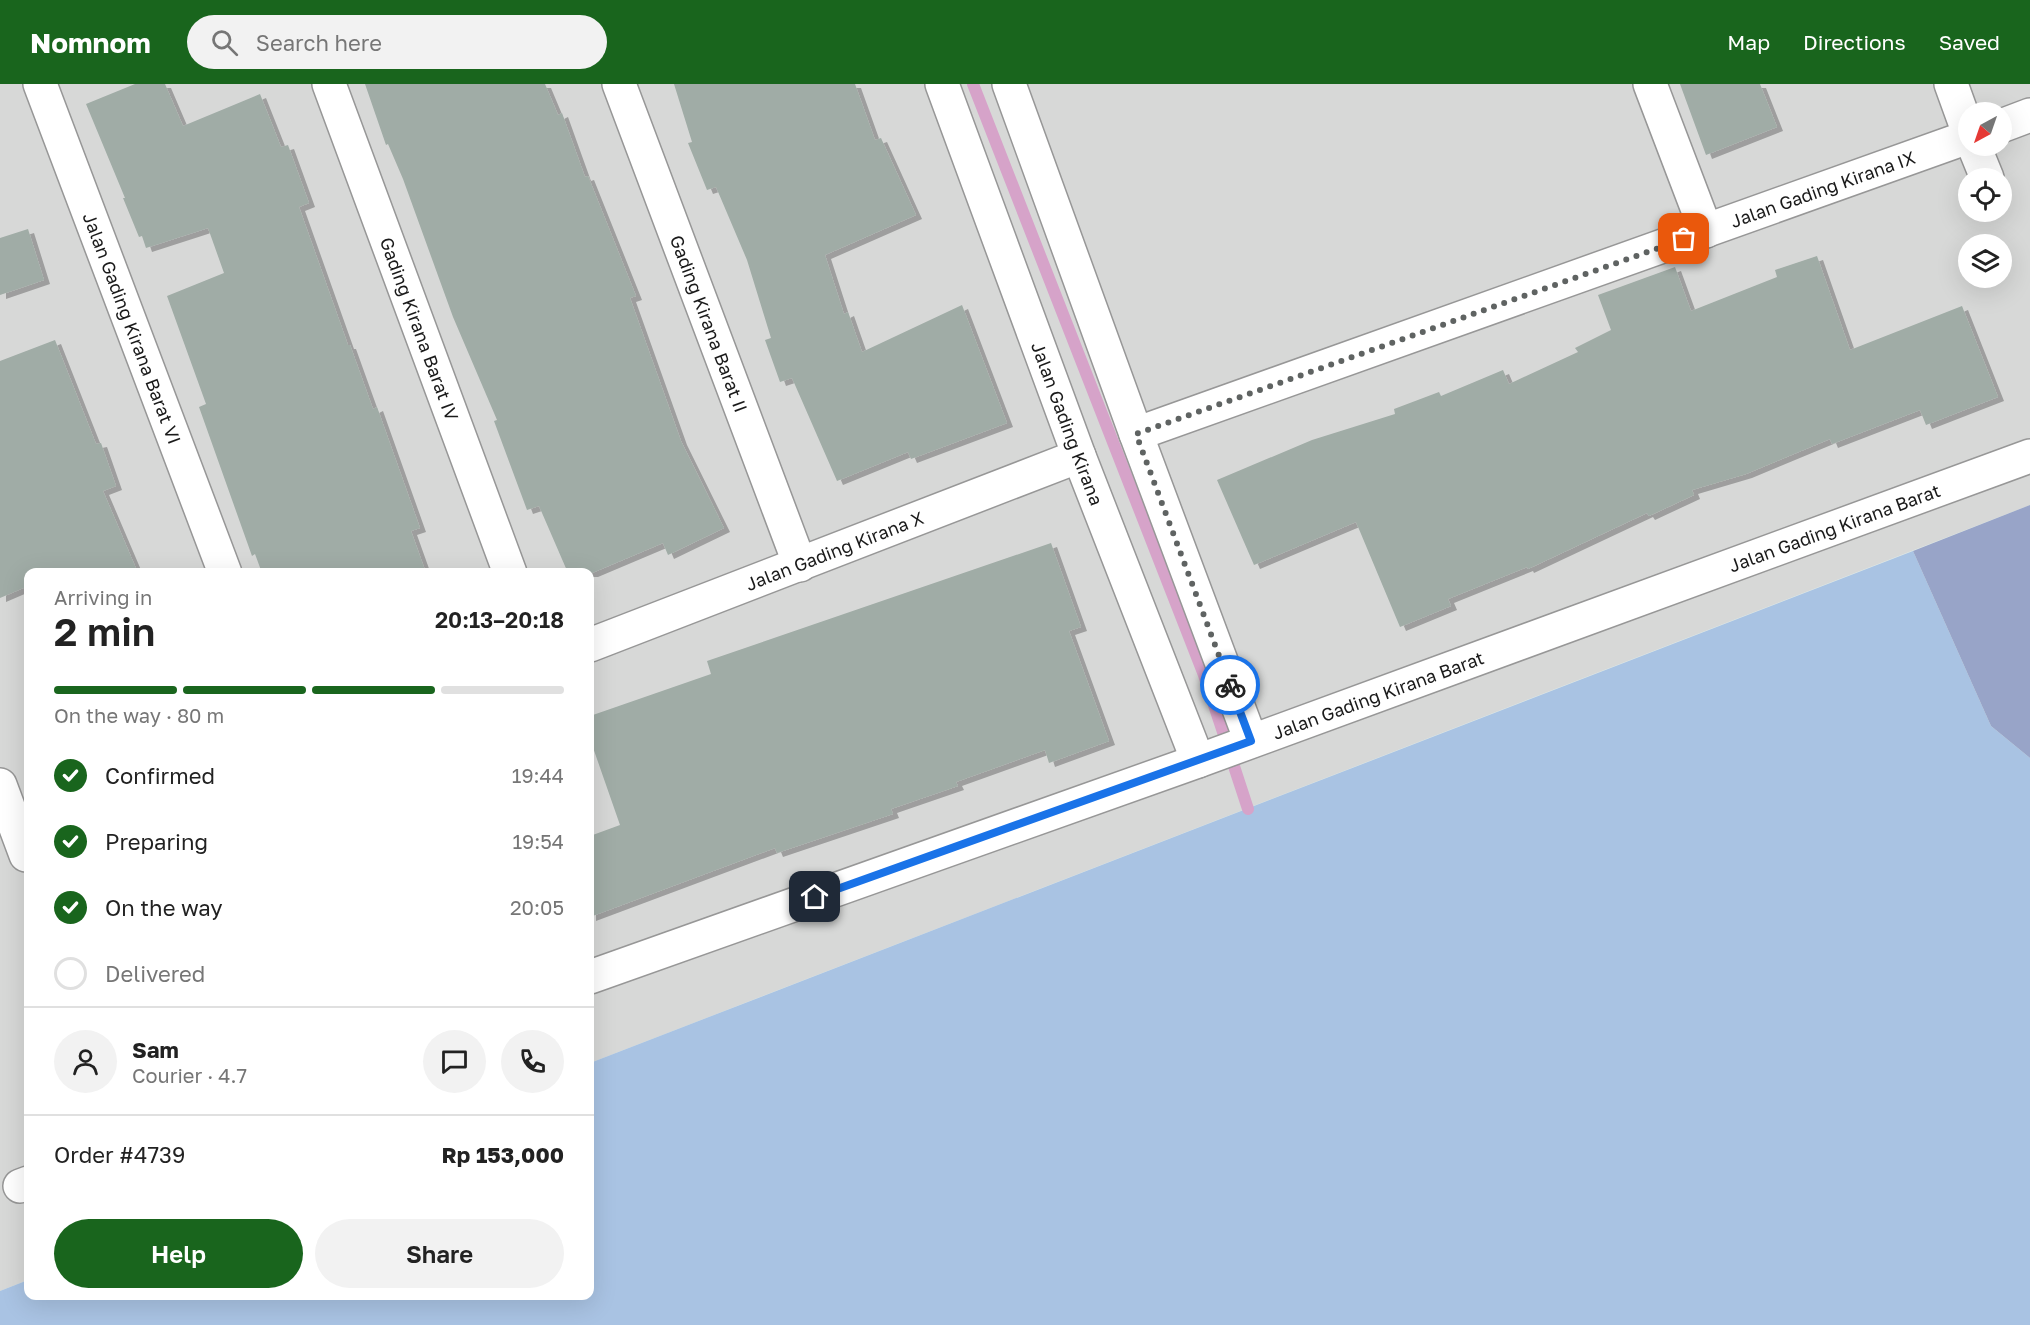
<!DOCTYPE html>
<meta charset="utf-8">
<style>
:root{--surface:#fff;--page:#f2f2f2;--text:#222;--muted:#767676;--line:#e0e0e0;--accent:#19651d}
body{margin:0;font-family:"Golos Text",sans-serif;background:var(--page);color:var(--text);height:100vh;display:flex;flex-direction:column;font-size:22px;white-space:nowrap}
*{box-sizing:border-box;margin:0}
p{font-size:20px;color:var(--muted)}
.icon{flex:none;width:33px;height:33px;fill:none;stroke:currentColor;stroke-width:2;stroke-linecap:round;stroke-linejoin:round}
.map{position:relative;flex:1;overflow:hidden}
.side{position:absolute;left:24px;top:484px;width:570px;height:732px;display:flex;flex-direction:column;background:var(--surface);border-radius:12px;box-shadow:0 6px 24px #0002}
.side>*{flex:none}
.needle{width:39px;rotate:220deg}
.fabs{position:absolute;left:1958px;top:18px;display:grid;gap:12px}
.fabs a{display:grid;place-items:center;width:54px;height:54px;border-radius:50%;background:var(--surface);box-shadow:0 6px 24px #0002;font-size:30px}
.pin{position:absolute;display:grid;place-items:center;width:51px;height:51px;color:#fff;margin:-26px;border-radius:12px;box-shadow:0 3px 9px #0006}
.courier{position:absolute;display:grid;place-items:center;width:60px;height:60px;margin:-30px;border:4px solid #1a73e8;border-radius:50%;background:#fff;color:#222;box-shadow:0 2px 8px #0007}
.head em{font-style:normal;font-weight:600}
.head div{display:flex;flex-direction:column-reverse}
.head{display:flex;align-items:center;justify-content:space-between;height:102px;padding:0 30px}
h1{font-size:39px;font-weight:600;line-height:45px}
.bar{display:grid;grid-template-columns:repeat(4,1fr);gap:9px 6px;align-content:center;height:72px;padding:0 30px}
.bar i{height:8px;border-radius:4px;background:var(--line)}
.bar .active{background:var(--accent)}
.bar p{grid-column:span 4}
.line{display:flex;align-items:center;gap:15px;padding:0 30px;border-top:2px solid var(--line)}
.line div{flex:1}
.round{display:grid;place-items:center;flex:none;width:63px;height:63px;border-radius:32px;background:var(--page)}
ol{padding:0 30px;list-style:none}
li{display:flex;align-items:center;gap:18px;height:66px}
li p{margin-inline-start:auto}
li .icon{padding:6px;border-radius:50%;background:var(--accent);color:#fff;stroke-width:4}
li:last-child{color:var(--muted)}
li i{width:33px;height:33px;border:3px solid var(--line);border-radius:50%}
.action{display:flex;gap:12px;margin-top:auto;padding:12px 30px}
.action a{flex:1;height:69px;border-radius:36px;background:var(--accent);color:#fff;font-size:24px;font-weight:600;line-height:69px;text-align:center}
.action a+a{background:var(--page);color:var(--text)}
header{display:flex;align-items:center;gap:36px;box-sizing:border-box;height:84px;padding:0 30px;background:var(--accent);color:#fff}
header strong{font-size:28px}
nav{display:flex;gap:33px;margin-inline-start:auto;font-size:21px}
.search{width:420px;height:54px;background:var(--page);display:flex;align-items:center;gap:15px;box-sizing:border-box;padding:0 21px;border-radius:33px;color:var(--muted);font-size:22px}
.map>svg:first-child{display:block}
</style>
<header>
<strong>Nomnom</strong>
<div class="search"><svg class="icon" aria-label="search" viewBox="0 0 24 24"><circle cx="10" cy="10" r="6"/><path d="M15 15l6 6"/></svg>Search here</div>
<nav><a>Map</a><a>Directions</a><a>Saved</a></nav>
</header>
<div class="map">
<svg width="2030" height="1241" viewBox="0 0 2030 1241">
<defs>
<filter id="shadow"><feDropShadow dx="6" dy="4" stdDeviation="0" flood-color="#0004"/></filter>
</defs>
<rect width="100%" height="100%" fill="#e0ebe8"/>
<path fill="#d7d8d7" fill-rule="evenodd" d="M 0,0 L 2030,0 L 2030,421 L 590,979 L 590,489 L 28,489 L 28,1196 L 0,1207 ZM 1968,28 L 2001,28 L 2001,62 L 1968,62 ZM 1968,94 L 2001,94 L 2001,128 L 1968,128 ZM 1968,160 L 2001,160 L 2001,194 L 1968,194 Z"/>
<path fill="#a9c3e3" d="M 1913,467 L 1991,642 L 2030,674 L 2030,1241 L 0,1241 L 0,1207 L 28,1196 L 28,1212 L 590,1212 L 590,979 Z"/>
<path fill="#98a4c8" d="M 2030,421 L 2030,674 L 1991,642 L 1913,467 Z"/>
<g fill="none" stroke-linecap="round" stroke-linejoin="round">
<path stroke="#d6a3c9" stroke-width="12" d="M 973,0 L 1204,591 L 1228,663
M 1229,667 L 1248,725"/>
</g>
<path fill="#a0aca6" filter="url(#shadow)" d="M 135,0 L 165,0 L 183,42 L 260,10 L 281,63 L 288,61 L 309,119 L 299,123 L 348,261 L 350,261 L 373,325 L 377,323 L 420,444 L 411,447 L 426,489 L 262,489 L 255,470 L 252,472 L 199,323 L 206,320 L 167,212 L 224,189 L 208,144 L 146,164 L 142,152 L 139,153 L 123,114 L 125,114 L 86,20 Z
M 365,0 L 545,0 L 558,31 L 562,29 L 585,93 L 588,92 L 636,212 L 630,214 L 681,357 L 724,444 L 668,471 L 663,459 L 592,489 L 568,489 L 539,422 L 527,426 L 494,337 L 497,336 L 453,233 L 403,95 L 388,60 L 386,61 Z
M 674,0 L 855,0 L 875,56 L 881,54 L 916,131 L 825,171 L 844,230 L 848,228 L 862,268 L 962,221 L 1007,339 L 911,375 L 908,368 L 837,397 L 792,294 L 780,298 L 765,256 L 771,254 L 747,176 L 716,103 L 707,106 L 688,59 L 692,58 Z
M 1680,0 L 1760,0 L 1777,43 L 1706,71 Z
M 28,145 L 44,196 L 0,211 L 0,154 Z
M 1817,172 L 1850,266 L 1962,222 L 1998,313 L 1926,341 L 1920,326 L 1832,360 L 1830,355 L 1746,390 L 1692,406 L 1694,411 L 1649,432 L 1647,429 L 1528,485 L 1527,483 L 1448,515 L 1451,522 L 1400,543 L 1356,438 L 1254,481 L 1217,396 L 1312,356 L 1395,330 L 1394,325 L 1439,308 L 1441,312 L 1503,286 L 1509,300 L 1578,268 L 1575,264 L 1611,246 L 1598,211 L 1675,183 L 1691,227 L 1777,193 L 1775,186 Z
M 55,256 L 96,360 L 101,359 L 116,402 L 103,407 L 138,489 L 28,489 L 28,502 L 0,514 L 0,277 Z
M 1051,459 L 1081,543 L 1069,547 L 1109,657 L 1049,679 L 1045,666 L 956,698 L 958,702 L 891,725 L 893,730 L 777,769 L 775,764 L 590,833 L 590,752 L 620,741 L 590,655 L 590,632 L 711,590 L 707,577 Z"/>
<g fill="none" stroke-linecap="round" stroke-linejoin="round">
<defs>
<g id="minor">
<path id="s1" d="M 40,0 L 225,489"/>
<path id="s2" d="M 329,0 L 510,489"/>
<path id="s3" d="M 619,0 L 800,481"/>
<path id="s4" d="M 942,0 L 1079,372 L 1198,677"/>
<path d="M 1009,0 L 1136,350 L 1251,657"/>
<path d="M 1650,0 L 1706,147"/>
<path d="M 1951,0 L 1968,47"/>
<path d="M 2001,42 L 2030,31"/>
<path d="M 1974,62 L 1987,94"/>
<path id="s5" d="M 1136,350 L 1968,53"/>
<path id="s6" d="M 590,561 L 1079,372"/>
<path d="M 0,701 L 26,771"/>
<path id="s7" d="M 590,893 L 1198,677 L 2030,372"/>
<path d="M 20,1102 L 28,1099"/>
</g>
</defs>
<use href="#minor" stroke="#979797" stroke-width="36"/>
<use href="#minor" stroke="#fff" stroke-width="33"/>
</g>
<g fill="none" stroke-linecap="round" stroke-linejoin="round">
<path stroke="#5f6362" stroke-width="6" stroke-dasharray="0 10.8" d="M 1230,601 L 1136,350 L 1684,155"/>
<path stroke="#1a73e8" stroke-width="8" d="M 815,813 L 1251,657 L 1230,601"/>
</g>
<g text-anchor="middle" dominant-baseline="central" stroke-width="4.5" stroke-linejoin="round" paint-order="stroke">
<g font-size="18" fill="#1a1a1a" stroke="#fff">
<text stroke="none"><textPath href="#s5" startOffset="729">Jalan Gading Kirana IX</textPath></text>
<text stroke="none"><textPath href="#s3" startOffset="256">Gading Kirana Barat II</textPath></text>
<text stroke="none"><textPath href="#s1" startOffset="261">Jalan Gading Kirana Barat VI</textPath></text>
<text stroke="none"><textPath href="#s2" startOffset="261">Gading Kirana Barat IV</textPath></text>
<text stroke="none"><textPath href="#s4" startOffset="362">Jalan Gading Kirana</textPath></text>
<text stroke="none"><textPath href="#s7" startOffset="1323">Jalan Gading Kirana Barat</textPath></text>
<text stroke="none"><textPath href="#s6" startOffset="262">Jalan Gading Kirana X</textPath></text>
<text stroke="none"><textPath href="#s7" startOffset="837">Jalan Gading Kirana Barat</textPath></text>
</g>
</g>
</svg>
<div class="fabs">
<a><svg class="needle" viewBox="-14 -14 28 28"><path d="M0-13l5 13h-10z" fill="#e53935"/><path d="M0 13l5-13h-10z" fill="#767676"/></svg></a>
<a><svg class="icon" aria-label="locate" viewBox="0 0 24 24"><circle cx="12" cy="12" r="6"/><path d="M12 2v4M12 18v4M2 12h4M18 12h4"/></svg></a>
<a><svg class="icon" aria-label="layers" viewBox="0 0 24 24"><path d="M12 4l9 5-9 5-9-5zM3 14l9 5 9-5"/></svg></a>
</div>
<div class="pin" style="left:1684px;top:155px;background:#ea580c"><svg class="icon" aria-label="bag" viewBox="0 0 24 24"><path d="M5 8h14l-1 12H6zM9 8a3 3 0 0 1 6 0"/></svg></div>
<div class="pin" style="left:815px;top:813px;background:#1f2937"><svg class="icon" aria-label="home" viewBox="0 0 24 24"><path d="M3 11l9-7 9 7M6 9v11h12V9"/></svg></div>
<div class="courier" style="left:1230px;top:601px"><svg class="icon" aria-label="bike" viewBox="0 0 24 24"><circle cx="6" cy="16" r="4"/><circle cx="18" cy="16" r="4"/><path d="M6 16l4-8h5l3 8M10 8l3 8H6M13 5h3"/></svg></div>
<section class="side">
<div class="head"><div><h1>2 min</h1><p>Arriving in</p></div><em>20:13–20:18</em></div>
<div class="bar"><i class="active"></i><i class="active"></i><i class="active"></i><i></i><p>On the way · 80 m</p></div>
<ol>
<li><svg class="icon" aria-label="check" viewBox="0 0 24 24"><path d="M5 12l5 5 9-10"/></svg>Confirmed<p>19:44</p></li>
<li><svg class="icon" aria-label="check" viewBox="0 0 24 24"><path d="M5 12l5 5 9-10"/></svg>Preparing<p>19:54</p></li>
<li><svg class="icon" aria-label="check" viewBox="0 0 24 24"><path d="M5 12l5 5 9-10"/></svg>On the way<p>20:05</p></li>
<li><i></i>Delivered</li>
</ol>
<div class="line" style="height:108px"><a class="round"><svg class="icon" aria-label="person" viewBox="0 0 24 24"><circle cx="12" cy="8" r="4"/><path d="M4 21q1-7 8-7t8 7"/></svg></a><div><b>Sam</b><p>Courier · 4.7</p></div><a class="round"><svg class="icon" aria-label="chat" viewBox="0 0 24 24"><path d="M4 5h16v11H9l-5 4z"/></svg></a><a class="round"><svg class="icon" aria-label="phone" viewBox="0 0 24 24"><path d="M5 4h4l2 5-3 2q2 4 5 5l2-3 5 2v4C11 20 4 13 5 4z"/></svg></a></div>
<div class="line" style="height:78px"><div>Order #4739</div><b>Rp 153,000</b></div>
<div class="action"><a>Help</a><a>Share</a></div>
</section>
</div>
